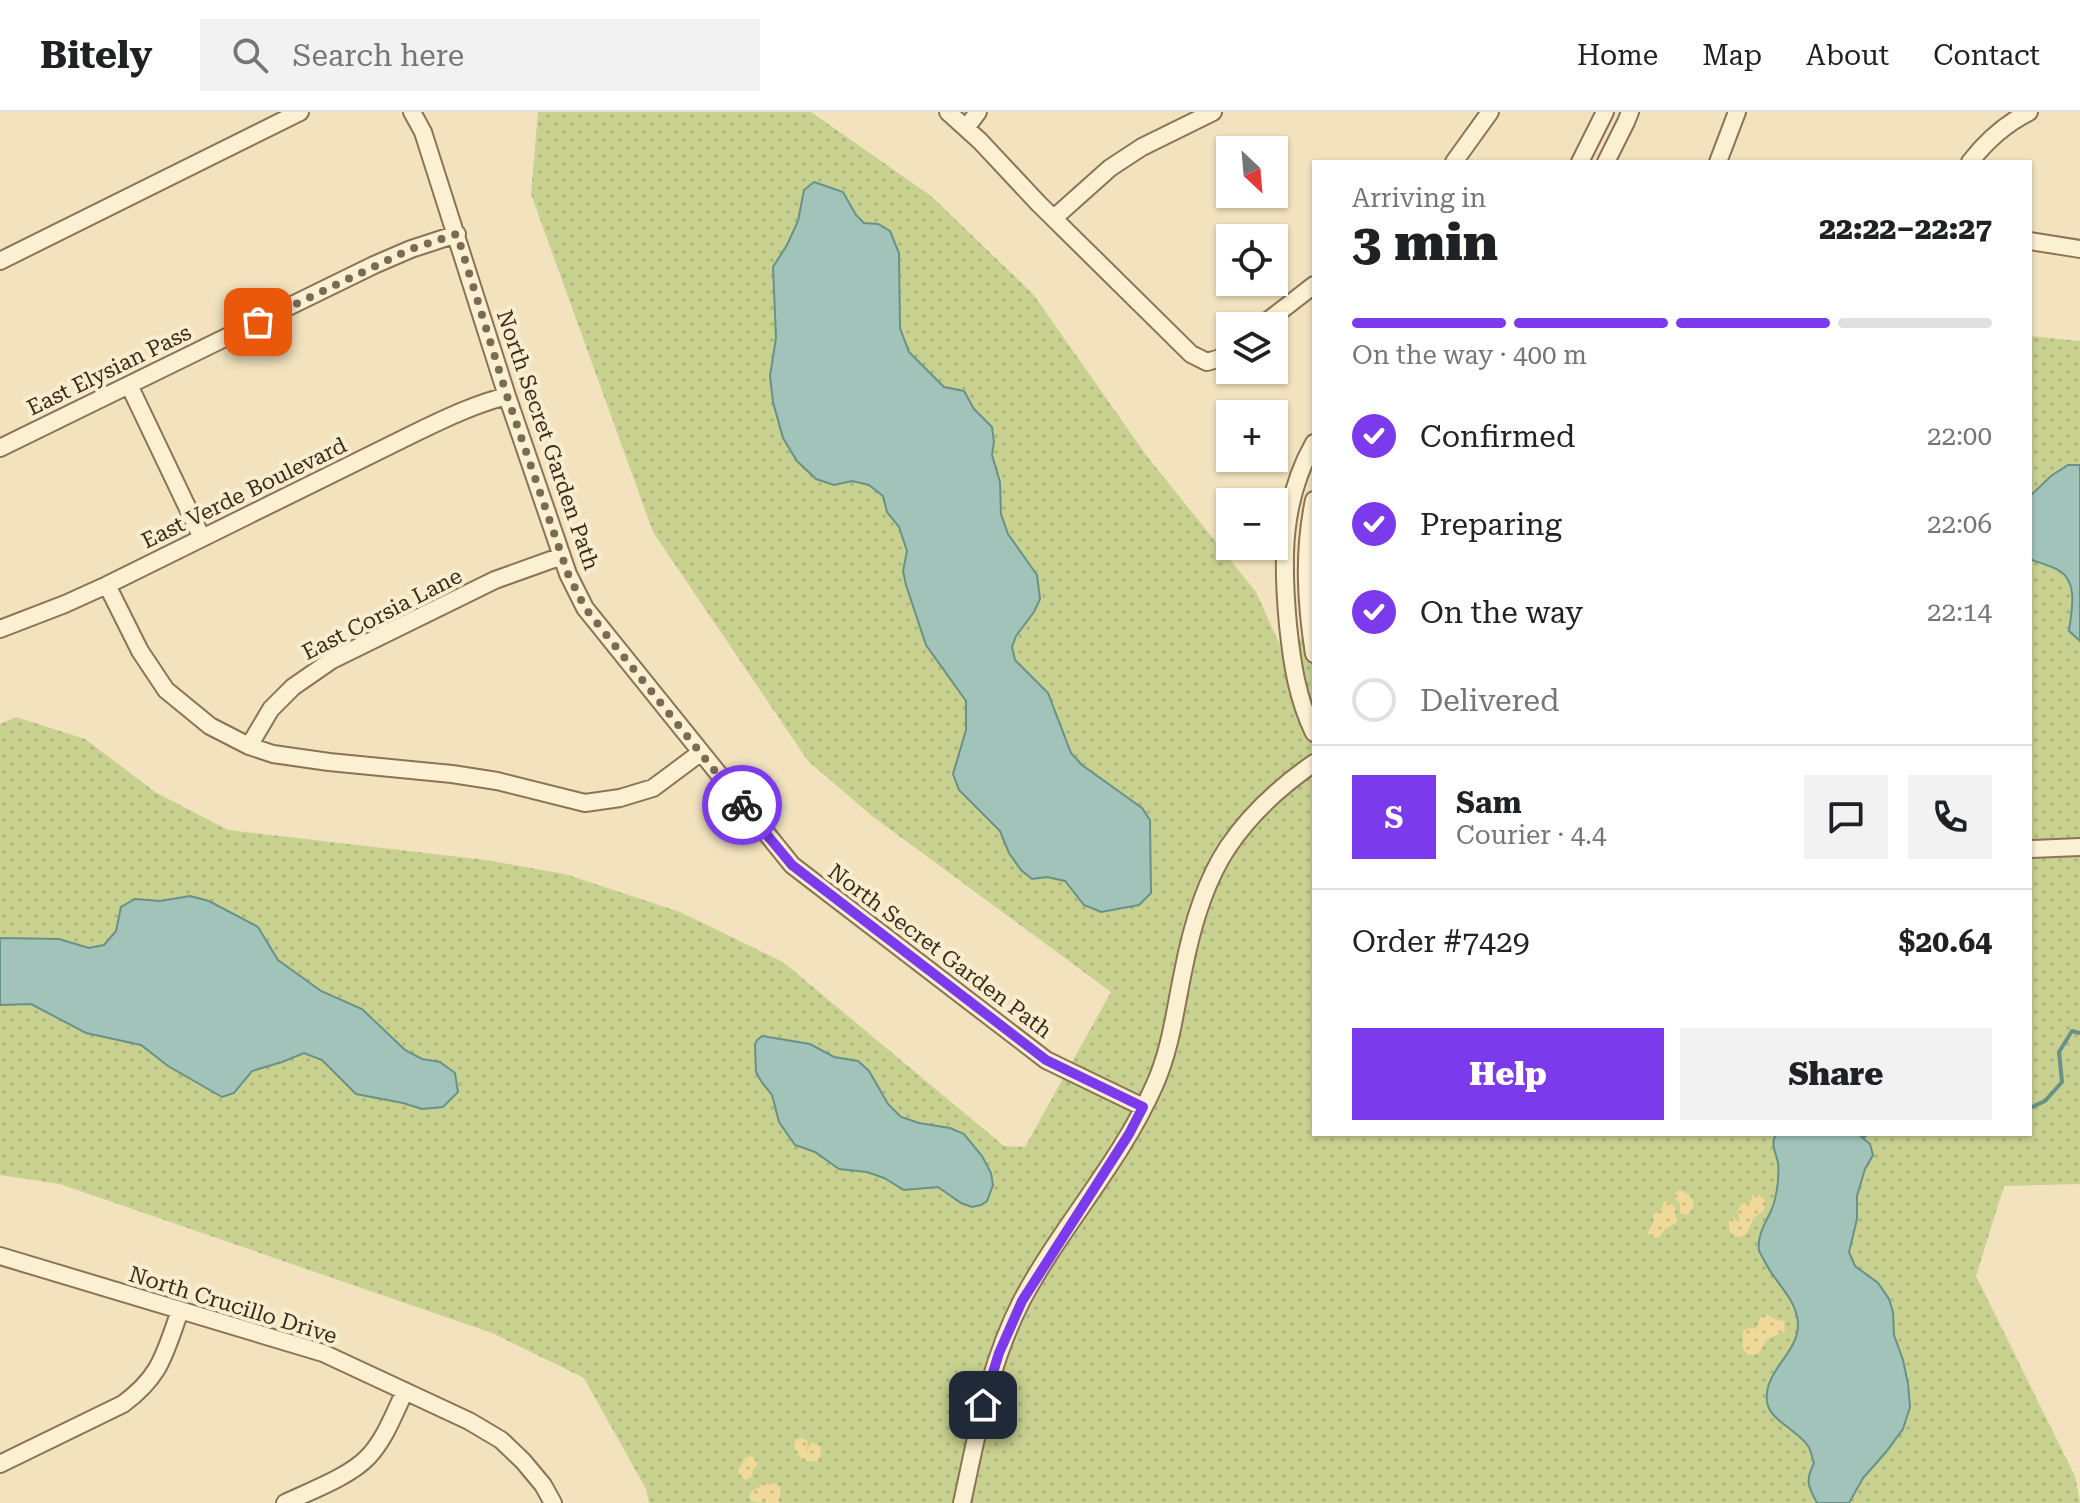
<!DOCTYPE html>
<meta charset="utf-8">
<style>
:root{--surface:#fff;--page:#f2f2f2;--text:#202124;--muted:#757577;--line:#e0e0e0;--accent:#7c3aed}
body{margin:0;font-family:"Roboto Serif",serif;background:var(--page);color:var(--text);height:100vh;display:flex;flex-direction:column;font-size:30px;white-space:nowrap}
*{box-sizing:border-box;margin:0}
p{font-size:26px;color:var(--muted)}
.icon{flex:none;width:44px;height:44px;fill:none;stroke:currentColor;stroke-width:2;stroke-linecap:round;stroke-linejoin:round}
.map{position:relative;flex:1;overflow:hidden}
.panel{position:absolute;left:1312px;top:48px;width:720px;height:976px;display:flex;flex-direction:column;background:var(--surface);border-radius:0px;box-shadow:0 2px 6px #0004}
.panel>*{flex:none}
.needle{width:52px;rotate:154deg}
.controls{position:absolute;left:1216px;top:24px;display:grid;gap:16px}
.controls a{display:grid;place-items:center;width:72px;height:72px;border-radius:0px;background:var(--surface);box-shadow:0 2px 6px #0004;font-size:40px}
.pin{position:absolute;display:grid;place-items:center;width:68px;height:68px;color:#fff;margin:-34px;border-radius:16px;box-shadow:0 4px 12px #0006}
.courier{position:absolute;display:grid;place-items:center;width:80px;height:80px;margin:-40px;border:6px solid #7c3aed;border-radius:50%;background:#fff;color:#222;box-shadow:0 2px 10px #0007}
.overview em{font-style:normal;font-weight:800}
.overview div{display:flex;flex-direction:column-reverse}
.overview{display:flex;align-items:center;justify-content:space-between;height:136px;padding:0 40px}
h1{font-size:52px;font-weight:800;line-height:60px}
.bar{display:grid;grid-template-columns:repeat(4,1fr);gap:12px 8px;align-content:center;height:96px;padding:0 40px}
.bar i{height:10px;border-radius:6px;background:var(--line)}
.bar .selected{background:var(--accent)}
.bar p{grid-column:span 4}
.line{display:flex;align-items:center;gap:20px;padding:0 40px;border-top:2px solid var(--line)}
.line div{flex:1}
.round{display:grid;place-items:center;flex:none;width:84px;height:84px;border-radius:0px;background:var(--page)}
ol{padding:0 40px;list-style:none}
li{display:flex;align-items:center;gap:24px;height:88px}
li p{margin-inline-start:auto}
li .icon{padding:8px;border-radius:50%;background:var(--accent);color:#fff;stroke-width:4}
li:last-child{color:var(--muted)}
li i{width:44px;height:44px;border:4px solid var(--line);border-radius:50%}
.primary-button{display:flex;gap:16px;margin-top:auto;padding:16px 40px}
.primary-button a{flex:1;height:92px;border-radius:0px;background:var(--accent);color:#fff;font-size:32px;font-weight:800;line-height:92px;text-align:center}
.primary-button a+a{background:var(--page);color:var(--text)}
header{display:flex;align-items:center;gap:48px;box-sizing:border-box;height:112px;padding:0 40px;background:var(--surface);border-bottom:2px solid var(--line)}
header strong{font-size:38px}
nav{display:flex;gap:44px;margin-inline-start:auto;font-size:28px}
.search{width:560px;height:72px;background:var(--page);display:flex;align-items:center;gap:20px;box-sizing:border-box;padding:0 28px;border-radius:0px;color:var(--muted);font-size:30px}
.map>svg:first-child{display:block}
</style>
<header>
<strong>Bitely</strong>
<div class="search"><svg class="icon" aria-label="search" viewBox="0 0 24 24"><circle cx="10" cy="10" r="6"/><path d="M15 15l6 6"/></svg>Search here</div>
<nav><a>Home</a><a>Map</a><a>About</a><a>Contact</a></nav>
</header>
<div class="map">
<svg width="2080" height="1391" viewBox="0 0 2080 1391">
<defs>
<pattern id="grass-dots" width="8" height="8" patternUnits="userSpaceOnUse" patternTransform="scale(2)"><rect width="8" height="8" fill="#c9d191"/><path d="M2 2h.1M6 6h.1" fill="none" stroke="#adb47c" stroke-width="1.8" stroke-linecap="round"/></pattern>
<pattern id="sand-dots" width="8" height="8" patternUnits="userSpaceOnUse" patternTransform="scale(2)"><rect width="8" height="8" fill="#f1da99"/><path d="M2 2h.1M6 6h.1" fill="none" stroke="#cfbb83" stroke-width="1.8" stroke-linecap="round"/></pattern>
</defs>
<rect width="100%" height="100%" fill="#f2e3be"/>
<path fill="url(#grass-dots)" d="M 538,0 L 811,0 L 931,84 L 1033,182 L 1146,343 L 1256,480 L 1282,538 L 1314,519 L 1314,1022 L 2030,1022 L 2030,224 L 2080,229 L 2080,1072 L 2004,1074 L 1976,1164 L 2075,1364 L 2080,1391 L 649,1391 L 646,1377 L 584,1266 L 492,1221 L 60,1072 L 0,1063 L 0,612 L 16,605 L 85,627 L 155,680 L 228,718 L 486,748 L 565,762 L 680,800 L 783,850 L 1004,1034 L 1025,1035 L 1111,880 L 872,704 L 808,649 L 653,420 L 531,82 Z"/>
<path fill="url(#sand-dots)" d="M 1680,1078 L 1689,1083 L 1694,1090 L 1691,1099 L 1687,1103 L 1680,1101 L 1680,1092 L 1674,1085 L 1676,1080 Z
M 1757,1082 L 1765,1088 L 1764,1098 C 1761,1101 1757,1103 1754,1106 C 1747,1116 1750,1127 1733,1124 L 1729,1117 L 1729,1109 L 1734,1105 L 1738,1110 L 1740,1109 L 1737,1100 L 1742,1092 L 1750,1090 L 1753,1083 Z
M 1668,1089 L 1675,1096 L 1677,1110 L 1666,1116 L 1659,1125 L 1652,1126 L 1648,1120 L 1653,1112 L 1653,1103 L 1661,1098 L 1664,1090 Z
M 1767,1202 L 1776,1208 L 1784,1209 L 1785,1219 C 1779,1224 1772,1223 1767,1228 C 1758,1237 1764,1245 1747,1242 L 1743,1236 L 1743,1219 L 1749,1216 L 1756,1217 L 1760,1206 Z
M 801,1326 L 808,1329 L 806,1340 L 812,1330 L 820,1334 L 821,1339 L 818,1349 L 806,1349 C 799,1344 789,1335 797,1327 Z
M 751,1344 L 757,1348 L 757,1353 L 753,1358 L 752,1365 L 745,1368 L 740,1364 L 738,1359 L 745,1346 Z
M 765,1371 L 770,1373 L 774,1371 C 785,1376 779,1382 779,1391 L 766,1391 L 764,1387 L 760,1391 L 751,1389 L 749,1385 L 751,1380 Z"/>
<path fill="#a2c3ba" stroke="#689288" stroke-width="2" d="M 814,70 L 843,80 L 856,103 L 864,111 L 878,112 L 890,119 L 899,141 L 900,216 L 909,240 L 944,275 L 964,279 L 974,297 L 992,315 L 994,330 L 992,343 L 1000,370 L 1001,402 L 1008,422 L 1037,463 L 1040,487 L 1034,500 L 1016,524 L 1012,535 L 1015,548 L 1048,581 L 1071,641 L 1082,653 L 1142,696 L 1150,708 L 1151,781 L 1139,793 L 1101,800 L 1084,793 L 1065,769 L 1047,765 L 1032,767 L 1021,758 L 1009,741 L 1000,719 L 959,678 L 953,662 L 966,618 L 966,589 L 926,533 L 906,473 L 903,459 L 907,439 L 899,415 L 887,400 L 883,384 L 869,373 L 852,369 L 834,373 L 816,367 L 797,349 L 783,326 L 773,290 L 770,264 L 776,226 L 773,155 L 787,133 L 798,109 L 804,78 Z
M 2068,353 L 2080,353 L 2080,529 L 2069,519 C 2071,500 2079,472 2060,459 C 2052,454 2039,451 2030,447 L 2030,384 L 2051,364 Z
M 190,784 L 209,789 L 258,815 L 278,848 L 321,879 L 362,897 L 405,938 L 422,947 L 440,950 L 455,961 L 458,980 L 443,995 L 422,997 L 403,991 L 356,982 L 322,948 L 304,941 L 282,950 L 252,959 L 234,981 L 222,985 L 168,954 L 141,933 L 86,921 L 31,892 L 0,893 L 0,826 L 59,827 L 89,836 L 104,833 L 116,819 L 121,795 L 135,787 L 160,789 Z
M 762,924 L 810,932 L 834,945 L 858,949 L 869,959 L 888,992 L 901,1005 L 919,1011 L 950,1016 L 964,1022 L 982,1044 L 991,1061 L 993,1073 L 987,1089 L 981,1093 L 972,1095 L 961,1091 L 938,1075 L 904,1078 L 884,1066 L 867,1060 L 839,1057 L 815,1040 L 795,1033 L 779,1010 L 772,983 L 761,969 L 756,960 L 755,933 L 757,928 Z
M 1776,1022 L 1858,1022 L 1870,1032 L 1873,1043 L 1865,1057 L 1857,1084 L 1857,1107 L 1849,1140 L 1855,1154 L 1878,1171 L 1889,1187 L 1893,1200 L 1894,1223 L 1903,1248 L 1908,1272 L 1910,1295 L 1903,1317 L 1886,1340 L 1863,1366 L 1849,1391 L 1817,1391 C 1808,1374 1805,1369 1814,1351 C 1812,1346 1811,1338 1808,1334 C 1798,1318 1770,1309 1767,1290 C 1763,1259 1798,1242 1798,1213 C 1798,1188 1775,1171 1765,1150 C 1764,1149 1760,1140 1759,1139 C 1757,1123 1765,1112 1771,1099 C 1775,1091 1777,1078 1778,1069 C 1778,1064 1779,1056 1778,1051 C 1776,1040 1770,1033 1776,1022 Z"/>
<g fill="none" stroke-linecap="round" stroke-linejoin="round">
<path stroke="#689288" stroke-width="4" d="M 2030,996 L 2045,989 L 2062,970 L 2059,940 L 2072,919 L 2080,921
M 1863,1025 L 1867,1022"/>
<defs>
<path id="minor" d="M 412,0 L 423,20 L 507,284 L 568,462 L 585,496 L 792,753 L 1046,948 L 1143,995
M 948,0 L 980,29 L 1038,91 L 1191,242 L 1207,250 L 1220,246 L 1230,238
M 966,16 L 978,0
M 1454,50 L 1490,0
M 1580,50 L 1605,0
M 1606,50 L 1626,10 L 1630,0
M 1718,50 L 1737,0
M 1970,50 C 1987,28 2005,12 2029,0
M 1054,106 L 1110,56 L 1142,35 L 1213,0
M 2030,129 L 2080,137
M 0,149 L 300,0
M 1261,214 L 1314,173
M 129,273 L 202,426
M 1314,331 C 1281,389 1282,449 1288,513 C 1292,551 1297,586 1314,621
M 0,336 L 374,153 L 411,137 L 457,122
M 1314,388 C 1303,440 1306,491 1314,542
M 107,473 L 140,539 L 166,578 L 210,614 L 249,634 L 273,642 L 329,650 L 452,662 L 497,669 L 585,691 L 620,686 L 653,676 L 700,641
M 0,517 L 65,492 L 107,473 L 417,320 C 446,306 475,292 507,284
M 249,634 L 271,597 L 293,575 L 332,548 L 495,468 L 562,444
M 2030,737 L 2080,735
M 0,1144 L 323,1241 L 469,1309 L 501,1328 L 523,1349 L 543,1373 L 553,1391
M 0,1352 L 123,1292 C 162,1263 164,1242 180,1199
M 285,1391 C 310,1379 349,1365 368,1345 C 385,1327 394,1302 405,1279
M 962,1391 C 977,1322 989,1252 1022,1188 C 1062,1113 1121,1050 1155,972 C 1171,936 1175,898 1183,860 C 1191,818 1204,771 1228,735 C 1250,702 1281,674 1314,651"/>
</defs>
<use href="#minor" stroke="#8c7355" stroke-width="20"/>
<use href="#minor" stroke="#fcf0d2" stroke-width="16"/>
</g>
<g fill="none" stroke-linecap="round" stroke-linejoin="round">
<path stroke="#7a6b54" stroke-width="8" stroke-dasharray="0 14.4" d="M 258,210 L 411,137 L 457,122 L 507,284 L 568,462 L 585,496 L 742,693"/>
<path stroke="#7c3aed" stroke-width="10" d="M 742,693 L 792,753 L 1046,948 L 1143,995 L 1129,1022 L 1022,1189 L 999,1241 L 983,1293"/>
</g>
<g text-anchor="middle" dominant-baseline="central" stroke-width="8" stroke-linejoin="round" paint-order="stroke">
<g font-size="22" fill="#3a2b1b" stroke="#f9edcf">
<text transform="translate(109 258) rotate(-26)">East Elysian Pass</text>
<text transform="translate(548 328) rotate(71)">North Secret Garden Path</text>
<text transform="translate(244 381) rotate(-26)">East Verde Boulevard</text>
<text transform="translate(382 502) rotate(-27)">East Corsia Lane</text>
<text transform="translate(940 839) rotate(37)">North Secret Garden Path</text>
<text transform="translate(233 1193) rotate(17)">North Crucillo Drive</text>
</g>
</g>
</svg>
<div class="controls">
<a><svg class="needle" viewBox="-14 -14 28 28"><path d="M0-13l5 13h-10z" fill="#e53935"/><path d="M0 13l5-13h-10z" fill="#757577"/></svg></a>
<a><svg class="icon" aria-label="locate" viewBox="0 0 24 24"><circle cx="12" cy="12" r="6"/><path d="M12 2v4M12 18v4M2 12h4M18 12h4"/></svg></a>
<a><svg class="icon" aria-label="layers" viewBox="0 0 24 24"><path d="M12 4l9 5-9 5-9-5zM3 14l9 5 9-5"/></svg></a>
<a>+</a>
<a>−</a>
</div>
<div class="pin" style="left:258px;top:210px;background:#ea580c"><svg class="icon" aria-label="bag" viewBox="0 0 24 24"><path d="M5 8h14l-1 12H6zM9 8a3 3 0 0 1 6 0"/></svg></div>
<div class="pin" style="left:983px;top:1293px;background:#1f2937"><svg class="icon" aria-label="home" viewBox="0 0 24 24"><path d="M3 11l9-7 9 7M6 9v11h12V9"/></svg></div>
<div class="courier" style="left:742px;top:693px"><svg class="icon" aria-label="bike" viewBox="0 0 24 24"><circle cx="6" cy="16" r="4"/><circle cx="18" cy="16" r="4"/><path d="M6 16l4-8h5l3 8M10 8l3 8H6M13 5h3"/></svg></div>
<section class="panel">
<div class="overview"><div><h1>3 min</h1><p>Arriving in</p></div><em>22:22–22:27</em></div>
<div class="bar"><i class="selected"></i><i class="selected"></i><i class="selected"></i><i></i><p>On the way · 400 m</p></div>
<ol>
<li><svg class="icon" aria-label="check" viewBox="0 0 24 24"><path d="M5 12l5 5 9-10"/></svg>Confirmed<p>22:00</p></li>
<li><svg class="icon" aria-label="check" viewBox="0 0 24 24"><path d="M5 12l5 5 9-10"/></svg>Preparing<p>22:06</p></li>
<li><svg class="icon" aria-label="check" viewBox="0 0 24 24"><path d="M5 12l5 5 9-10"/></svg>On the way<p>22:14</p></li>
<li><i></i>Delivered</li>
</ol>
<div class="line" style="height:144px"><b class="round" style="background:var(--accent);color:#fff">S</b><div><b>Sam</b><p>Courier · 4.4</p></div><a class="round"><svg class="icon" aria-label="chat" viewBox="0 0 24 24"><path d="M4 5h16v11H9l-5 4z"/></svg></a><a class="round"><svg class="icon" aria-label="phone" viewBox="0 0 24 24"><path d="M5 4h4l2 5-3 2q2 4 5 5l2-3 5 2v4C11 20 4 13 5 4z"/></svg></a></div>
<div class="line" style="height:104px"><div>Order #7429</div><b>$20.64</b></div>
<div class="primary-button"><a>Help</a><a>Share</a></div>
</section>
</div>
